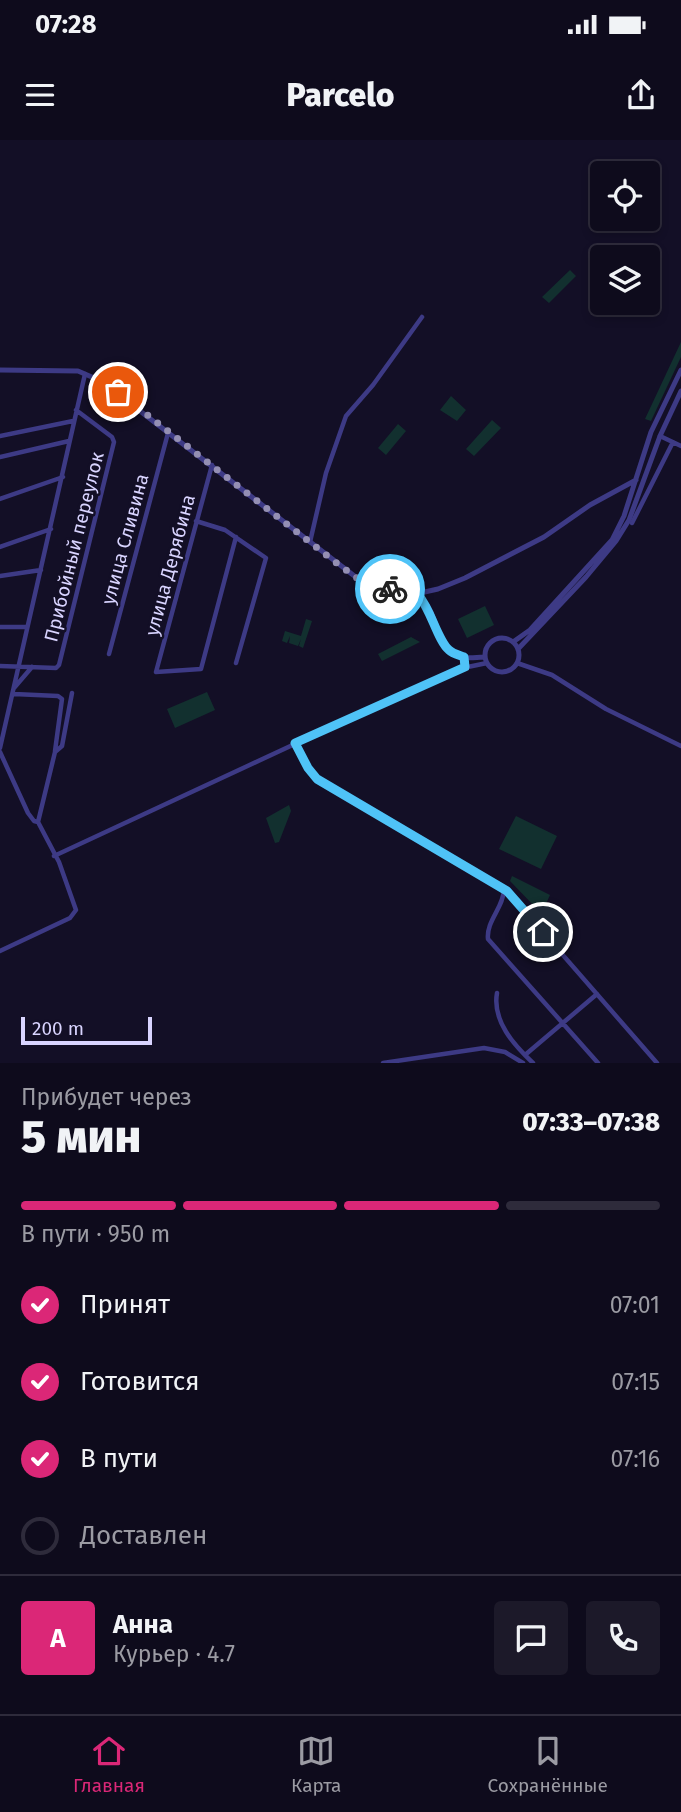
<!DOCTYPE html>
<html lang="ru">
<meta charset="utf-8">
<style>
:root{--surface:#0e0b1c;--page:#1c1929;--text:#f1f3f6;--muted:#9b9ba3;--line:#2e2b3b;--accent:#db2777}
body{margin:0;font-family:"Fira Sans",sans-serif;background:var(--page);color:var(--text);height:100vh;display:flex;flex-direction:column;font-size:26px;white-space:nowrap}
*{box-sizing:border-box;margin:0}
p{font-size:23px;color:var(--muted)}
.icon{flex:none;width:38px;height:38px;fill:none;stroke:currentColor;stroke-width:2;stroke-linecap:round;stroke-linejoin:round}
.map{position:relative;height:923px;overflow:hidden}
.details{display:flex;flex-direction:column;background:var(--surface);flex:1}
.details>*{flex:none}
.fabs{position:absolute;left:590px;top:21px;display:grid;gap:14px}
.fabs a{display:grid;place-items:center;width:70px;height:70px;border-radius:7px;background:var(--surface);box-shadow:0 4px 10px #0003,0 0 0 2px var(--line);font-size:35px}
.scale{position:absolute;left:21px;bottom:18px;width:131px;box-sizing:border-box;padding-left:7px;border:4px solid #d9d4ff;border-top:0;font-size:19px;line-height:24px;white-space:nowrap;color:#d9d4ff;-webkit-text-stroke:5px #130f26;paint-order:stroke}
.pin{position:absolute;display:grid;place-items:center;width:60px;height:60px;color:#fff;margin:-30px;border:4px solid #fff;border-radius:50%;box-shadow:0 2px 7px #0007}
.courier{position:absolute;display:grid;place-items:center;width:70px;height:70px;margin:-35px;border:5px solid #4fc3f7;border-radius:50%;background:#fff;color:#222;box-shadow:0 2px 9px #0007}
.headline em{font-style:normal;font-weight:800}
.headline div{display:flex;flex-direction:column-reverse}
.headline{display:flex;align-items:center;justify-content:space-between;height:119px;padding:0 21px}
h1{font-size:46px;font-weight:800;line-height:52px}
.bar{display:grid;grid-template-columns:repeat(4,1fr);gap:10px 7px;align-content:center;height:84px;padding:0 21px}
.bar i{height:9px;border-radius:5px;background:var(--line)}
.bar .on{background:var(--accent)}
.bar p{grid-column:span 4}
.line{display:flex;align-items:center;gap:18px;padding:0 21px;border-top:2px solid var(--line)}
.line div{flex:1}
.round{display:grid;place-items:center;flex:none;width:74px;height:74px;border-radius:7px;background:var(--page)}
ol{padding:0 21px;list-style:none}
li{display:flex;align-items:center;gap:21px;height:77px}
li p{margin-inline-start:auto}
li .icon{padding:7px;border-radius:50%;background:var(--accent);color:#fff;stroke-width:4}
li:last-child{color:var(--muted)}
li i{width:38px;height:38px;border:4px solid var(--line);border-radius:50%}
.status{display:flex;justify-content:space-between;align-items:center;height:49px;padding:0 35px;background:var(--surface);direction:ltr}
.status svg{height:19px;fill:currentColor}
header{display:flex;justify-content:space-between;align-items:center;height:91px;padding:0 21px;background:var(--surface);font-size:32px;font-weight:800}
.tab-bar{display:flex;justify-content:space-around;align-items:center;height:98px;border-top:2px solid var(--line);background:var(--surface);font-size:19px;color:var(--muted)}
.tab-bar a{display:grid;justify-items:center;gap:4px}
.tab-bar .on{color:var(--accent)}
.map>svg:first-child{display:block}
</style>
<div class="status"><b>07:28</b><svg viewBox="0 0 49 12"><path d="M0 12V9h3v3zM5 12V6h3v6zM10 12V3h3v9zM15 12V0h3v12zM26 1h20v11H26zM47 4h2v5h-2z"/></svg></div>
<header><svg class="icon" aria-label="menu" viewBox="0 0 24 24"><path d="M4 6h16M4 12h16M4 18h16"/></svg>Parcelo<svg class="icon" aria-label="share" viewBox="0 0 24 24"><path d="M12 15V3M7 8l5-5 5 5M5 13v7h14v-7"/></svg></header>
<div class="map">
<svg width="681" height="923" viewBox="0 0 681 923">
<rect width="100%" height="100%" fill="#130f26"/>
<path fill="#12302f" d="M 570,130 L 576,136 L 549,163 L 542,157 Z
M 681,202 L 681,217 L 651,281 L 645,279 Z
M 451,256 L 466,270 L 457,281 L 440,270 Z
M 492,280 L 501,288 L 474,316 L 466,309 Z
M 398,284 L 406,291 L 386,315 L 378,308 Z
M 485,466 L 494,485 L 467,498 L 458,479 Z
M 306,479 L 312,481 L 303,508 L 299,506 L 301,499 L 298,506 L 289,503 L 290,496 L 287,503 L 282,501 L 285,491 L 301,496 Z
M 411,497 L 420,502 L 382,521 L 378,514 Z
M 207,552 L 215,570 L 175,588 L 167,569 Z
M 289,665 L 291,671 L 279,702 L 275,703 L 266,678 Z
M 516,676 L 557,696 L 541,729 L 499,709 Z
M 512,736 L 550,755 L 544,768 L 536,768 L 510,741 Z"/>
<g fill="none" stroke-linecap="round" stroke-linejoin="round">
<path stroke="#3d3a85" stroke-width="4.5" d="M 0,296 L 73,281
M 660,296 L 681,306
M 0,317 L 69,301
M 212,325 L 156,532 L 201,529 L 236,397
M 0,359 L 63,337
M 196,381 L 225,390 L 266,418 L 236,523
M 632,383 L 673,302
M 310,402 L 326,333 L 346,276 L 373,245 L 422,177
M 0,407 L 51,389
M 0,436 L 41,430
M 0,487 L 26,487
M 109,514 L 168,293
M 517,523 L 552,535 L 606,569 L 681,606
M 0,526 L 56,528 L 59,525 L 114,302 L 112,297 L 76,270
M 14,548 L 32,527
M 14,554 L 58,556 L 62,559 L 55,611
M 295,602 L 308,628 L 317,639 L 507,751 L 657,923
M 0,608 L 85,234
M 0,612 L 28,673 L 34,681 L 38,682 L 59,722 L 76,770 L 70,778 L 0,811
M 38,682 L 55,612 L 62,606 L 72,553
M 54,716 L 398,556 L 458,529 L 487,523
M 504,749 C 504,767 486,781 488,799 L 598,923
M 497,853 C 492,881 514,905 533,923
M 525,915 L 597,854
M 383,923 L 484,908 L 505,912 L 523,923"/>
<path stroke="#3d3a85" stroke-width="5" d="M 0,230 L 78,231 L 101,241 L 357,438 L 420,453 L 438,449 L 465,438 L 544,397 L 590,365 L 636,340
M 416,454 C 440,469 433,508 462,517 C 469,519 477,517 484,517
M485 515a17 17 0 1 1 34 0a17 17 0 1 1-34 0Z
M 513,502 L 530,490 L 612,400 L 624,376 L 651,292 L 681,230
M 518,509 L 586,437 L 616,401 L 629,380 L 660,296 L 681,251"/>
</g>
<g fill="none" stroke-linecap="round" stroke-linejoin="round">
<path stroke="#948fb3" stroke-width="7" stroke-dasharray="0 12.6" d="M 118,252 L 339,425 L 357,438 L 390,449"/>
<path stroke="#4fc3f7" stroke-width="9" d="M 390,449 L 419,456 C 431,470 438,501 449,510 C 453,514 459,515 464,517 L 465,527 L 295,603 L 308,628 L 317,639 L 507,751 L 543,792"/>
</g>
<g text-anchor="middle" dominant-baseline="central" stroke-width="5" stroke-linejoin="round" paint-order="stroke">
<g font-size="19" fill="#d9d4ff" stroke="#130f26">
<text transform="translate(125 399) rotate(-75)">улица Сливина</text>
<text transform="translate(74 407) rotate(-76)">Прибойный переулок</text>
<text transform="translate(170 425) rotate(-75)">улица Дерябина</text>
</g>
</g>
</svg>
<div class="fabs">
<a><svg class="icon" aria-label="locate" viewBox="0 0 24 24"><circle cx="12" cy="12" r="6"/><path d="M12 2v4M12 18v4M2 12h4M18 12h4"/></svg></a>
<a><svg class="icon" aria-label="layers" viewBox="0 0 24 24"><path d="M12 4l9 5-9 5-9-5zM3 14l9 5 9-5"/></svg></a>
</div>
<div class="scale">200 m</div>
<div class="pin" style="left:118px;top:252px;background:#ea580c"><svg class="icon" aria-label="bag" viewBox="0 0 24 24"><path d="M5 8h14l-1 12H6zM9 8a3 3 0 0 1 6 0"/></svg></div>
<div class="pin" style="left:543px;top:792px;background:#1f2937"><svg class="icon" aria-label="home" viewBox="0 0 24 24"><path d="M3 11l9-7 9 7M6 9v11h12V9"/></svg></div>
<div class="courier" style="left:390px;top:449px"><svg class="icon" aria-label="bike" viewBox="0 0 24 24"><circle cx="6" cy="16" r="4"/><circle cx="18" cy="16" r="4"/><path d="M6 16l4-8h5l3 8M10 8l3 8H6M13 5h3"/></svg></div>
</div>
<section class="details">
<div class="headline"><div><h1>5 мин</h1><p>Прибудет через</p></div><em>07:33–07:38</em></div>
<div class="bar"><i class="on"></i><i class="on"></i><i class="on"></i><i></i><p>В пути · 950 m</p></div>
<ol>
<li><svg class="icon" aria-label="check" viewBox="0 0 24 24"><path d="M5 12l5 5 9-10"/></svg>Принят<p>07:01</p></li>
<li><svg class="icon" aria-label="check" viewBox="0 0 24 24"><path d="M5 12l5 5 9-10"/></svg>Готовится<p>07:15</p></li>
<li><svg class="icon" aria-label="check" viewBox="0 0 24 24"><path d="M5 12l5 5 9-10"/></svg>В пути<p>07:16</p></li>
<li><i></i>Доставлен</li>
</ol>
<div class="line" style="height:126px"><b class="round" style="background:var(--accent);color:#fff">А</b><div><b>Анна</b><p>Курьер · 4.7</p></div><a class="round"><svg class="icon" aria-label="chat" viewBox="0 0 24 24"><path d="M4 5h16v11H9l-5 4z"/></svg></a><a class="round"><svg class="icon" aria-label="phone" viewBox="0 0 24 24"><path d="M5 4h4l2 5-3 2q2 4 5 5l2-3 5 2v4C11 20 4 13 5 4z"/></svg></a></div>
</section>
<nav class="tab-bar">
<a class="on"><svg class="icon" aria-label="home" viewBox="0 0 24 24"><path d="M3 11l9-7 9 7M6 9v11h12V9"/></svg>Главная</a>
<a><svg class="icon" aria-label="map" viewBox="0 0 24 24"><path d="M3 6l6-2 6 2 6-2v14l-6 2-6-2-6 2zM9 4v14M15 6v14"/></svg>Карта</a>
<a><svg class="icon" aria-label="saved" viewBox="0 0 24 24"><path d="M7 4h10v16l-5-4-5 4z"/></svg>Сохранённые</a>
</nav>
